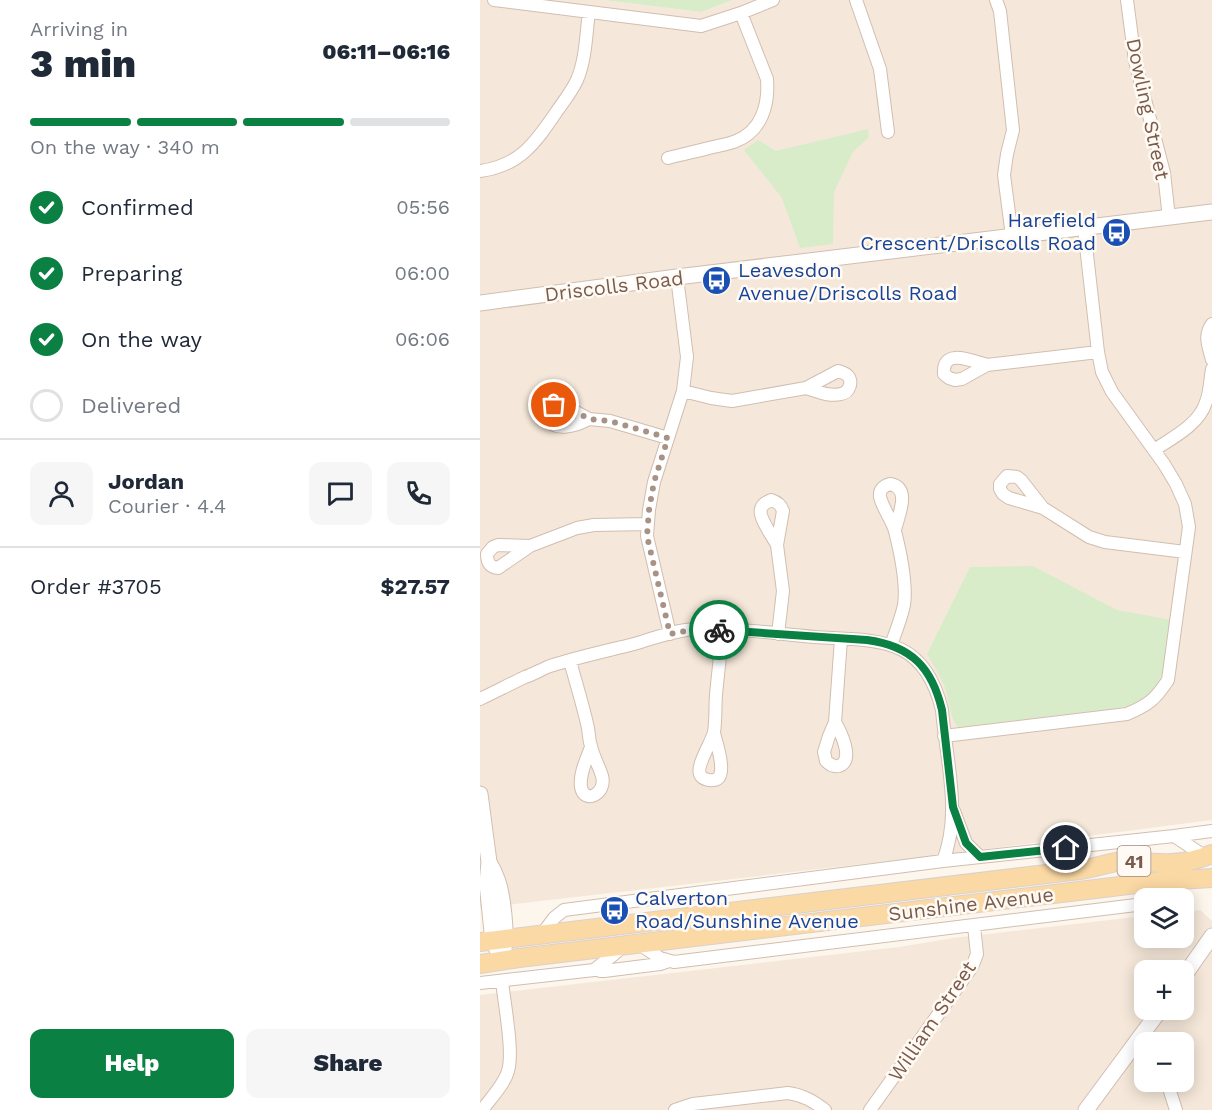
<!DOCTYPE html>
<meta charset="utf-8">
<style>
:root{--surface:#fff;--page:#f6f6f7;--text:#1f2937;--muted:#747a83;--line:#e0e1e3;--accent:#0b8043}
body{margin:0;font-family:"Work Sans",sans-serif;background:var(--page);color:var(--text);height:100vh;display:flex;flex-direction:column;font-size:22px;white-space:nowrap}
*{box-sizing:border-box;margin:0}
p{font-size:20px;color:var(--muted)}
.icon{flex:none;width:33px;height:33px;fill:none;stroke:currentColor;stroke-width:2;stroke-linecap:round;stroke-linejoin:round}
.map{position:relative;flex:1;overflow:hidden}
.drawer{display:flex;flex-direction:column;background:var(--surface);width:480px}
.drawer>*{flex:none}
.tools{position:absolute;left:654px;top:888px;display:grid;gap:12px}
.tools a{display:grid;place-items:center;width:60px;height:60px;border-radius:12px;background:var(--surface);box-shadow:0 3px 15px #0003;font-size:30px}
.pin{position:absolute;display:grid;place-items:center;width:51px;height:51px;color:#fff;margin:-26px;border:3px solid #fff;border-radius:50%;box-shadow:0 2px 6px #0007}
.courier{position:absolute;display:grid;place-items:center;width:60px;height:60px;margin:-30px;border:4px solid #0b8043;border-radius:50%;background:#fff;color:#222;box-shadow:0 2px 8px #0007}
.summary em{font-style:normal;font-weight:800}
.summary div{display:flex;flex-direction:column-reverse}
.summary{display:flex;align-items:center;justify-content:space-between;height:102px;padding:0 30px}
h1{font-size:39px;font-weight:800;line-height:45px}
.bar{display:grid;grid-template-columns:repeat(4,1fr);gap:9px 6px;align-content:center;height:72px;padding:0 30px}
.bar i{height:8px;border-radius:4px;background:var(--line)}
.bar .selected{background:var(--accent)}
.bar p{grid-column:span 4}
.line{display:flex;align-items:center;gap:15px;padding:0 30px;border-top:2px solid var(--line)}
.line div{flex:1}
.round{display:grid;place-items:center;flex:none;width:63px;height:63px;border-radius:12px;background:var(--page)}
ol{padding:0 30px;list-style:none}
li{display:flex;align-items:center;gap:18px;height:66px}
li p{margin-inline-start:auto}
li .icon{padding:6px;border-radius:50%;background:var(--accent);color:#fff;stroke-width:4}
li:last-child{color:var(--muted)}
li i{width:33px;height:33px;border:3px solid var(--line);border-radius:50%}
.button{display:flex;gap:12px;margin-top:auto;padding:12px 30px}
.button a{flex:1;height:69px;border-radius:12px;background:var(--accent);color:#fff;font-size:24px;font-weight:800;line-height:69px;text-align:center}
.button a+a{background:var(--page);color:var(--text)}
main{display:flex;flex:1;min-height:0}
.map>svg:first-child{display:block}
</style>
<main>
<section class="drawer">
<div class="summary"><div><h1>3 min</h1><p>Arriving in</p></div><em>06:11–06:16</em></div>
<div class="bar"><i class="selected"></i><i class="selected"></i><i class="selected"></i><i></i><p>On the way · 340 m</p></div>
<ol>
<li><svg class="icon" aria-label="check" viewBox="0 0 24 24"><path d="M5 12l5 5 9-10"/></svg>Confirmed<p>05:56</p></li>
<li><svg class="icon" aria-label="check" viewBox="0 0 24 24"><path d="M5 12l5 5 9-10"/></svg>Preparing<p>06:00</p></li>
<li><svg class="icon" aria-label="check" viewBox="0 0 24 24"><path d="M5 12l5 5 9-10"/></svg>On the way<p>06:06</p></li>
<li><i></i>Delivered</li>
</ol>
<div class="line" style="height:108px"><a class="round"><svg class="icon" aria-label="person" viewBox="0 0 24 24"><circle cx="12" cy="8" r="4"/><path d="M4 21q1-7 8-7t8 7"/></svg></a><div><b>Jordan</b><p>Courier · 4.4</p></div><a class="round"><svg class="icon" aria-label="chat" viewBox="0 0 24 24"><path d="M4 5h16v11H9l-5 4z"/></svg></a><a class="round"><svg class="icon" aria-label="phone" viewBox="0 0 24 24"><path d="M5 4h4l2 5-3 2q2 4 5 5l2-3 5 2v4C11 20 4 13 5 4z"/></svg></a></div>
<div class="line" style="height:78px"><div>Order #3705</div><b>$27.57</b></div>
<div class="button"><a>Help</a><a>Share</a></div>
</section>
<div class="map">
<svg width="732" height="1110" viewBox="0 0 732 1110">
<rect width="100%" height="100%" fill="#fdf6ec"/>
<path fill="#f5e8da" fill-rule="evenodd" d="M 0,0 L 123,0 L 221,12 L 253,0 L 732,0 L 732,820 L 444,857 L 0,908 Z
M 720,910 L 732,921 L 732,1110 L 0,1110 L 0,995 L 419,947 L 473,938 L 664,916 L 664,938 L 704,938 L 704,912 ZM 664,970 L 704,970 L 704,1010 L 664,1010 ZM 664,1042 L 704,1042 L 704,1082 L 664,1082 Z"/>
<path fill="#d8ecc9" d="M 123,0 L 253,0 L 221,12 Z
M 388,129 L 389,137 L 373,152 L 354,192 L 353,244 L 320,248 L 302,198 L 264,150 L 278,140 L 296,151 Z
M 553,566 L 637,610 L 692,620 C 687,646 688,683 663,699 C 654,706 641,707 631,709 L 478,727 C 469,717 470,699 464,685 C 460,675 453,665 447,654 L 490,567 Z"/>
<g fill="none" stroke-linecap="round" stroke-linejoin="round">
<defs>
<path id="minor" d="M 14,0 L 221,26 L 261,13 L 293,0
M 376,0 L 400,69 L 408,132
M 516,0 L 520,11 L 533,130 L 527,154 L 524,175 L 532,236
M 647,0 L 655,61 L 684,173 L 689,218
M 188,158 C 203,154 218,151 233,147 C 241,145 249,144 256,141 C 282,131 289,104 287,79 L 261,13
M 0,171 C 40,166 56,142 77,111 C 84,101 92,91 97,80 C 106,59 106,34 109,12
M 732,324 C 723,336 729,347 732,360
M 507,365 C 492,361 462,347 464,374 L 469,378 L 475,380 L 482,379 L 507,365 L 618,352
M 203,391 L 231,398 L 252,401 L 326,388 L 358,371 C 361,372 365,373 367,375 C 374,381 369,393 361,394 C 349,397 336,391 326,388
M 109,419 C 96,426 76,432 66,419 L 66,413 L 70,407 L 74,405 L 83,405 L 109,419 L 130,421 L 188,438
M 674,450 C 692,438 719,425 726,402 C 730,392 730,380 732,369
M 563,508 L 541,480 L 537,477 L 527,476 L 520,484 L 520,489 L 523,494 L 529,498 L 563,508 L 609,537 L 625,542 L 705,552
M 297,545 C 293,537 278,517 281,509 C 282,504 287,502 291,500 C 298,502 301,505 303,511 L 297,545 L 303,591 L 298,634
M 50,546 L 18,545 L 13,547 L 7,554 C 7,562 9,567 18,568 L 50,546 L 97,528 L 114,525 L 168,524
M 190,634 L 167,536 L 169,510 L 174,482 L 203,391 L 207,357 L 197,277
M 411,645 C 416,631 421,619 424,605 C 427,585 420,551 415,531 C 412,520 403,509 400,497 C 399,489 404,486 410,484 C 432,488 418,516 415,530
M 90,661 C 96,683 103,705 108,728 C 109,734 109,740 111,746 C 113,756 119,766 122,776 C 127,794 104,805 101,787 C 99,774 107,758 111,747
M 0,699 C 15,692 30,684 45,677 C 54,674 62,669 70,666 C 98,657 126,651 154,644 C 174,638 195,630 216,629 C 255,627 296,634 335,637 C 398,641 444,635 462,710 C 466,760 482,813 463,861
M 355,722 C 360,731 375,760 359,766 C 354,767 350,765 346,761 L 344,752 L 349,736 L 355,722 L 361,639
M 234,733 C 236,742 249,778 234,780 C 230,781 223,779 221,776 C 214,768 232,742 234,732 C 236,720 235,707 236,695 C 238,673 241,651 242,630
M 464,736 L 647,714 C 668,705 675,700 688,680 L 709,527 L 705,504 L 696,484 L 684,464 L 632,392 L 622,372 L 618,352 L 604,228
M 474,811 L 486,843 L 500,857
M 694,836 L 726,857
M 62,934 L 74,918 L 84,910 L 463,861 L 694,836 L 732,831
M 159,944 L 180,958 L 194,962 L 664,904
M 117,968 L 120,971 L 124,971 L 180,964 L 189,961
M 0,983 L 114,970 L 133,955 L 143,946
M 687,1082 L 696,1110
M 2,1110 C 11,1098 24,1085 28,1071 C 34,1052 24,1002 22,981
M 195,1110 L 213,1104 L 308,1093 C 323,1095 333,1101 345,1110
M 390,1110 L 492,967 L 497,954 L 494,926"/>
<path id="tertiary" d="M 0,303 L 197,277 L 732,212
M 0,794 L 9,862 L 7,883 L 12,932 L 13,940 L 22,961
M 9,862 C 12,867 15,873 17,879 C 23,895 27,933 24,949
M 704,976 L 732,936
M 606,1110 L 680,1010"/>
<path id="primary" d="M 0,942 L 600,870 C 614,868 628,863 642,861 C 655,860 667,863 680,863 C 698,864 716,861 732,854
M 0,964 L 39,958 L 607,890 L 681,881 L 732,878"/>
</defs>
<use href="#minor" stroke="#d1beb0" stroke-width="14"/>
<use href="#tertiary" stroke="#d1beb0" stroke-width="17"/>
<use href="#primary" stroke="#dad1cd" stroke-width="20"/>
<use href="#minor" stroke="#fff" stroke-width="12"/>
<use href="#tertiary" stroke="#fff" stroke-width="15"/>
<use href="#primary" stroke="#fbd9a5" stroke-width="18"/>
</g>
<g fill="none" stroke-linecap="round" stroke-linejoin="round">
<path stroke="#a89285" stroke-width="6" stroke-dasharray="0 10.8" d="M 74,405 L 83,405 L 109,419 L 130,421 L 188,438 L 174,482 L 169,510 L 167,536 L 190,634 L 215,629 L 239,630"/>
<path stroke="#0b8043" stroke-width="8" d="M 239,630 L 387,640 C 432,646 452,668 462,710 L 473,807 L 486,843 L 500,857 L 586,848"/>
</g>
<defs>
<symbol id="bus-disc" viewBox="-11 -11 22 22"><circle r="9.5" fill="#1a4fb4" stroke="#fffaf3"/><path d="M-5-6H5V4H4V6H2V4H-2V6H-4V4H-5ZM-3.5-4V0h7V-4ZM-3.5 1.2v1.5H-2V1.2ZM2 1.2v1.5H3.5V1.2Z" fill="#fff"/></symbol>
</defs>
<g fill-rule="evenodd">
<use href="#bus-disc" x="620" y="216" width="33" height="33"/>
<use href="#bus-disc" x="220" y="264" width="33" height="33"/>
<use href="#bus-disc" x="118" y="894" width="33" height="33"/>
</g>
<g text-anchor="middle" dominant-baseline="central" stroke-width="5" stroke-linejoin="round" paint-order="stroke">
<rect fill="#fffaf3" stroke="#a28b7f" stroke-width="1.5" x="637.5" y="846" width="33" height="30" rx="4.5"/>
<g font-size="18" font-weight="bold" fill="#7a5c4d">
<text x="654" y="861">41</text>
</g>
<g font-size="20" fill="#7a5c4d" stroke="#fffaf3">
<text transform="translate(668 109) rotate(78)">Dowling Street</text>
<text transform="translate(134 286) rotate(-7)">Driscolls Road</text>
<text transform="translate(491 904) rotate(-7)">Sunshine Avenue</text>
<text transform="translate(452 1021) rotate(-56)">William Street</text>
</g>
<g font-size="20" fill="#164399" stroke="#fffaf3" text-anchor="start">
<text x="616" y="220" text-anchor="end">Harefield<tspan x="616" dy="23">Crescent/Driscolls Road</tspan></text>
<text x="258" y="270">Leavesdon<tspan x="258" dy="23">Avenue/Driscolls Road</tspan></text>
<text x="155" y="898">Calverton<tspan x="155" dy="23">Road/Sunshine Avenue</tspan></text>
</g>
</g>
</svg>
<div class="tools">
<a><svg class="icon" aria-label="layers" viewBox="0 0 24 24"><path d="M12 4l9 5-9 5-9-5zM3 14l9 5 9-5"/></svg></a>
<a>+</a>
<a>−</a>
</div>
<div class="pin" style="left:74px;top:405px;background:#ea580c"><svg class="icon" aria-label="bag" viewBox="0 0 24 24"><path d="M5 8h14l-1 12H6zM9 8a3 3 0 0 1 6 0"/></svg></div>
<div class="pin" style="left:586px;top:848px;background:#1f2937"><svg class="icon" aria-label="home" viewBox="0 0 24 24"><path d="M3 11l9-7 9 7M6 9v11h12V9"/></svg></div>
<div class="courier" style="left:239px;top:630px"><svg class="icon" aria-label="bike" viewBox="0 0 24 24"><circle cx="6" cy="16" r="4"/><circle cx="18" cy="16" r="4"/><path d="M6 16l4-8h5l3 8M10 8l3 8H6M13 5h3"/></svg></div>
</div>
</main>
